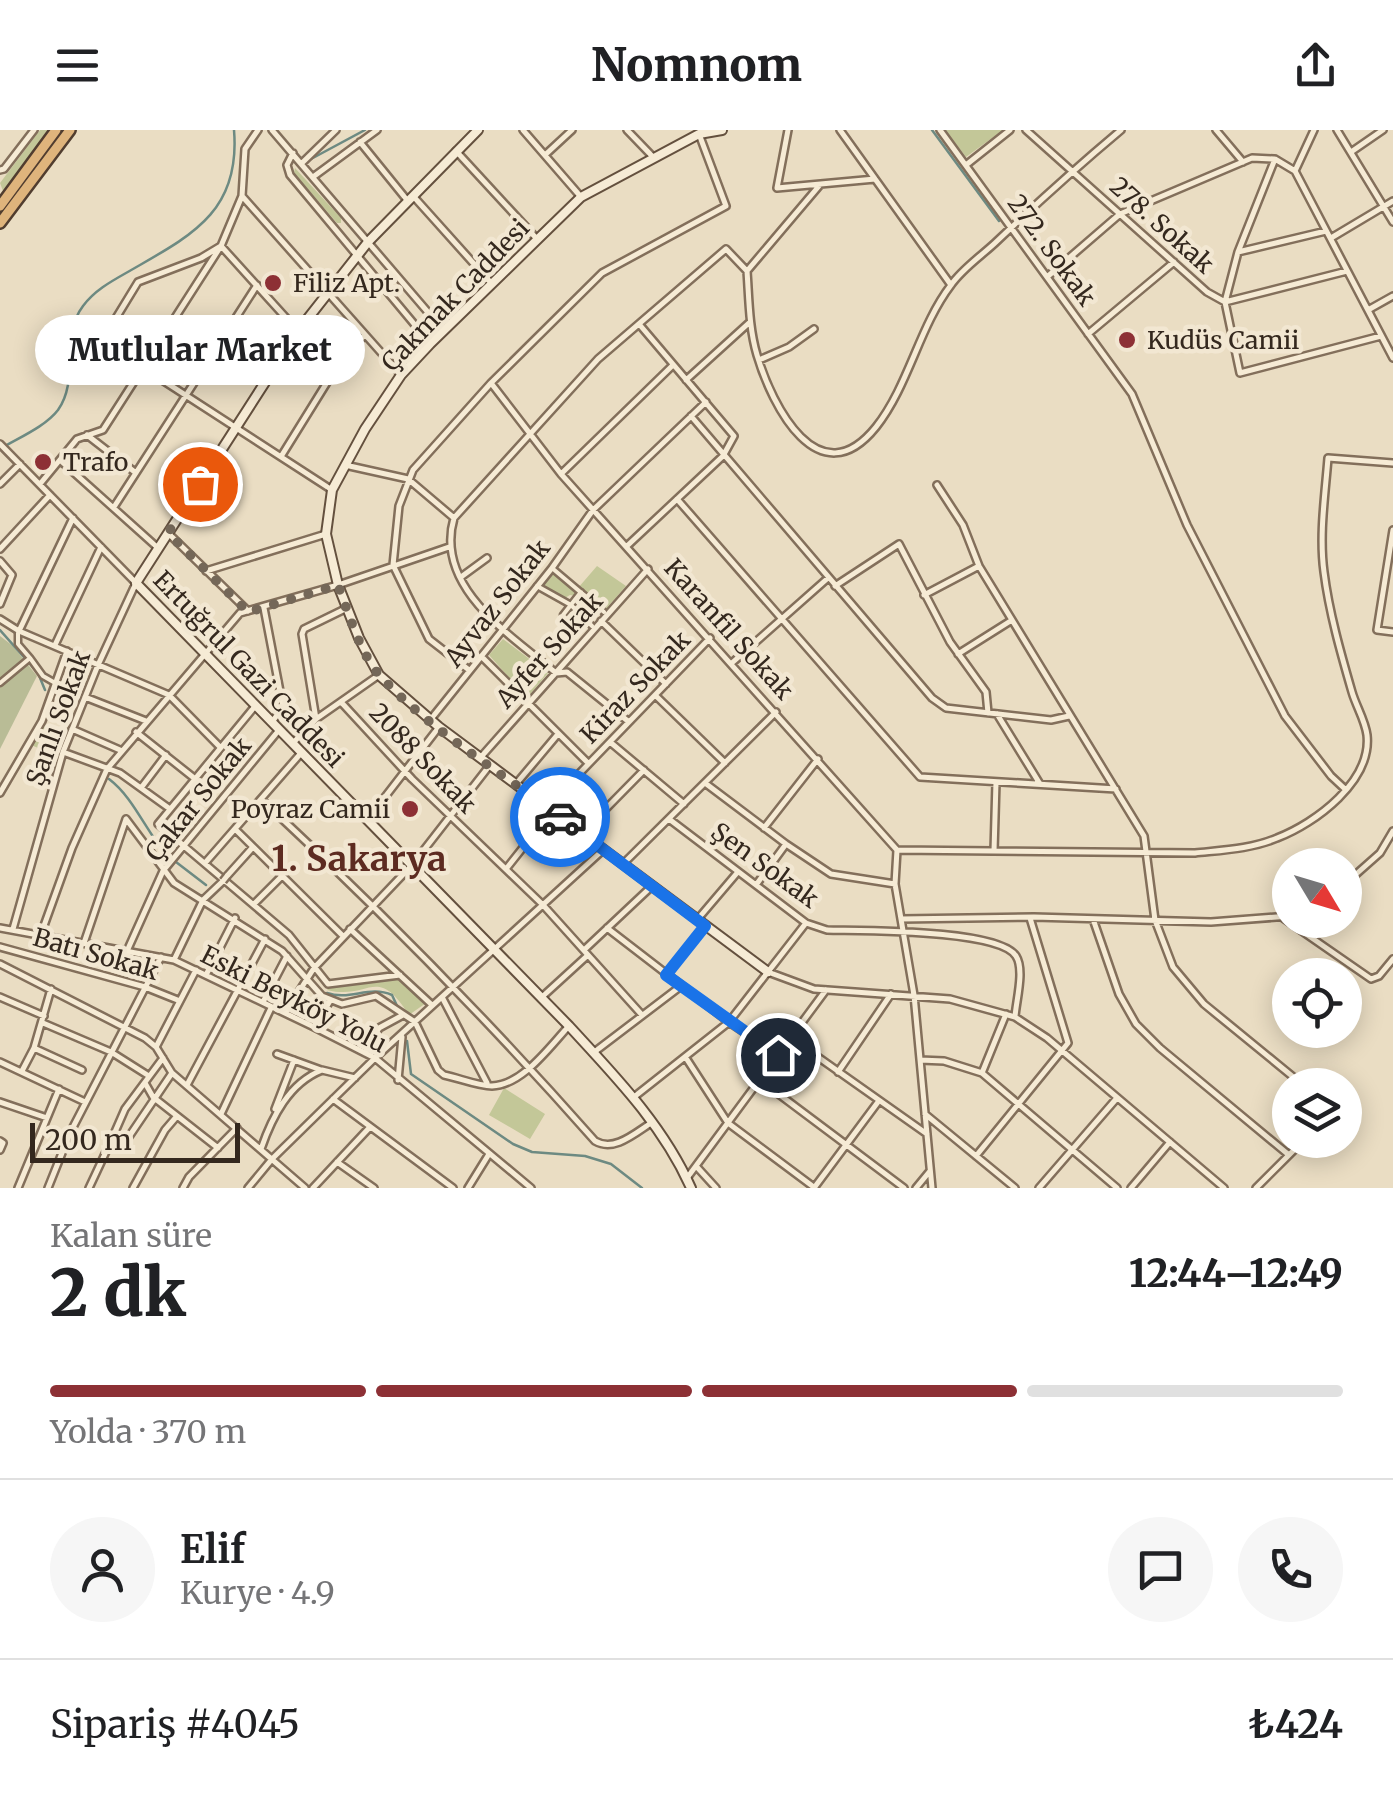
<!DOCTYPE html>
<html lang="tr">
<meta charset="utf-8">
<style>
:root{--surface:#fff;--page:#f6f6f6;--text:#202124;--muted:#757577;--line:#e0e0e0;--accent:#8d3035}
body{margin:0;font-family:Merriweather,serif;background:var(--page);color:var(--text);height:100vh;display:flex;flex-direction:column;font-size:38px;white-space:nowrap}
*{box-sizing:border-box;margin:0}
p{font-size:32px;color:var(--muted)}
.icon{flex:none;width:55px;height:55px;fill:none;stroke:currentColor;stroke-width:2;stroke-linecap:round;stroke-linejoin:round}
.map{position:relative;height:1058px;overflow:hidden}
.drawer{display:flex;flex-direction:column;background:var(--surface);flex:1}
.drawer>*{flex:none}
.needle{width:65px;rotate:128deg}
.fabs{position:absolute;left:1272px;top:718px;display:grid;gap:20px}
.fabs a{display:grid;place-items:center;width:90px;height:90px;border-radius:50%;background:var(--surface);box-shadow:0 5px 25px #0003;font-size:50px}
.scale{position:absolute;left:30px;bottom:25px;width:210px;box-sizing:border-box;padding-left:10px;border:5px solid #34281e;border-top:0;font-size:28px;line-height:35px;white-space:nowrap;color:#34281e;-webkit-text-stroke:8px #f2e7d2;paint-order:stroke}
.pin{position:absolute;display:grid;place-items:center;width:85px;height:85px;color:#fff;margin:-42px;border:5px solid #fff;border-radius:50%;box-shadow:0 2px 10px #0007}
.courier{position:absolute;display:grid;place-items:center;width:100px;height:100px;margin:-50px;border:8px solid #1a73e8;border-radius:50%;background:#fff;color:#222;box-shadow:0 2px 12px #0007}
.bubble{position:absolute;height:70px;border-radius:35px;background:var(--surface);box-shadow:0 5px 25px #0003;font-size:32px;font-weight:800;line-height:70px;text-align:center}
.head em{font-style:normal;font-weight:800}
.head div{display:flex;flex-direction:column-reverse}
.head{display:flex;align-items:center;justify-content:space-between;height:170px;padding:0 50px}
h1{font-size:65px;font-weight:800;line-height:75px}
.bar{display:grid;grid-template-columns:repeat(4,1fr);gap:15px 10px;align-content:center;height:120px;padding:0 50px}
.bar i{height:12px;border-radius:8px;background:var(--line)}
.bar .current{background:var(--accent)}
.bar p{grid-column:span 4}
.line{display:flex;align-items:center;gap:25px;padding:0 50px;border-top:2px solid var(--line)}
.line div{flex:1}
.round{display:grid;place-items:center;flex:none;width:105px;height:105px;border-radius:52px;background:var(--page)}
header{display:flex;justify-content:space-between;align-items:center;height:130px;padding:0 50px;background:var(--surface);font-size:45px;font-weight:800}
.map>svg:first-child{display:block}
</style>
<header><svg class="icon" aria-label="menu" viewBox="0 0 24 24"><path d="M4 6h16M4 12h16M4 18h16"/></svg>Nomnom<svg class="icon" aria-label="share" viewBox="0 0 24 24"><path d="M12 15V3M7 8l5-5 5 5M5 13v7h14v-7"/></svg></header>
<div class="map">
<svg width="1393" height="1058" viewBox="0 0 1393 1058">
<rect width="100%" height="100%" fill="#eaddc3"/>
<path fill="#c3c798" d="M 40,0 L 48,0 L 3,61 L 0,53 Z
M 945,0 L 1003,0 L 966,27 Z
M 295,38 L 341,88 L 341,93 L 337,93 L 294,43 Z
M 597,436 L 626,456 L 604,481 L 578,458 Z
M 555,442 L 579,462 L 576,466 L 570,465 L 563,469 L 542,458 Z
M 503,509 L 548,543 L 527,568 L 489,525 Z
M 43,594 L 64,604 L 55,625 L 31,615 Z
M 399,849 L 426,873 L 409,885 C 376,833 370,871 327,860 L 331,855 Z
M 504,958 L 545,984 L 530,1009 L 489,985 Z"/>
<path fill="#b9bc96" d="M 0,506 L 13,516 L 37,546 L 0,619 Z"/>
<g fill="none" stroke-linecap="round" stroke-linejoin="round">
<path stroke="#6d8a82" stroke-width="2.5" d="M 932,0 L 999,91
M 311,29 L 365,0
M 0,319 C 18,308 45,297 58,280 C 80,249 60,206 83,176 C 94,161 110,152 126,143 C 188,107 241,84 234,0
M 0,500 L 38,543 L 45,560
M 109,649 C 134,668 145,700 166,724
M 176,732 L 206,755
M 327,863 C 350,871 369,855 392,865 L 398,878
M 407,911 L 411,944 L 513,1014 L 532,1022 L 585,1026 L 611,1034 L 642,1058"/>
<defs>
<path id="pedestrian" d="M 552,438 L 604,482
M 537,456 L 571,475 L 592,496
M 563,485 L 581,462
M 18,503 L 18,514 L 30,528
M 0,553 L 30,528 L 43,546 L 57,554"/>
<path id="minor" d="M 272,0 L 444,201
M 523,0 L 581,67
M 627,0 L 653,27
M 788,0 L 777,58 L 875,49
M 840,0 L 951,155
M 940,0 L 1132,264 L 1187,395 L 1285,586 L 1331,646 L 1346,660
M 1026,0 L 1207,162 L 1225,172 L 1347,141
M 1216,0 L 1243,32
M 1337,0 L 1393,92
M 360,12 L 407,70
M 456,21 L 537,109
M 1351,22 L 1383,0
M 293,23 L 287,35 L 290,45 L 430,213
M 545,25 L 572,0
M 302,33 L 336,0
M 966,35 L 1010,0
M 0,40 L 4,39 L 34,0
M 1295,41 L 1314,0
M 313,47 L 377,0
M 819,56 L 747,141 C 749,169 749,198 757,225 C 772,276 819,368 876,297 C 909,255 919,197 951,155 C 962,139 981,126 995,113 C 1036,74 1078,36 1121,0
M 242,66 L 401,245
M 414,67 L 492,154
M 1331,108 L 1393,71
M 1238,122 L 1326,101
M 1047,147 L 1120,84 L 1252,28 L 1274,29
M 1368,180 L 1393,166
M 297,200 L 221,116 L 201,128 L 138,152 L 102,211 L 332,360
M 1088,204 L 1174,132
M 1381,206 L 1240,243 L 1225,172 L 1238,122 L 1275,29 L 1295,41 L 1393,228
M 759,230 L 789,217 L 814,199
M 686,250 L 750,192
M 491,253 L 561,344 L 897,720
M 691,286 L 932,568 L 946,578 L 1051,590 L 1069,586
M 87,305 L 136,343
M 0,314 L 136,453 L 98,535 L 63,622 L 13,799
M 282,325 L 344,225 L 365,205
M 61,331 L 158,418
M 345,335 L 408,349 L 454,388
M 561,344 L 672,236
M 0,354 L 20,334
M 40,354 L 77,309 L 103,300 L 221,116 L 242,66 L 245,19 L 258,0
M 937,355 L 963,395 L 979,436 L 1144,706 L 1155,790 L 1173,837 L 1204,874 L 1303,955
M 677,369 L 920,647 L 1116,659
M 114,377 L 257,155
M 1393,400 L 1377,500 L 1393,502
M 168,403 L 248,481
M 627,416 L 723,326 L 734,306 L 639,194
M 0,419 L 50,365
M 0,431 L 12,445 L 0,474
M 206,441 L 326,404
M 461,447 L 487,428
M 835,456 L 899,414 L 950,512 L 986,562 L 988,583
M 924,465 L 979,436
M 264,478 L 283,577 L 272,592
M 0,489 L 19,501 L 169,565 L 219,616
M 601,491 L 666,554
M 19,501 L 73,388
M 55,515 L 101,417
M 958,524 L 1012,490
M 481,526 L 588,633
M 733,532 L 828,448
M 469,540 L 429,509 L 393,435 L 399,376 L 413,340 L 491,253 L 602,143 L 726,76 L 699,4
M 655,565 L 725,633
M 85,567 L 146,591
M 341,572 L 412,649 L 543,775 L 642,885
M 256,575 L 158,694 L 289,805 L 328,854 L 400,845
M 997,584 L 1040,654
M 316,589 L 302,504 L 304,499 L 347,478
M 431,589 L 552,438 L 593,380 L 706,272
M 629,592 L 567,542 L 556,543 C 510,505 434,457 454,388 L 598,229 L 726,119 L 747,141
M 72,599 L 120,620
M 136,602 L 194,648
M 610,612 L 684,674
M 293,613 L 316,589 L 379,545
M 63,622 L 120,643 L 170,679
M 481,627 L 648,439
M 705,653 L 786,714 L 831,744 L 895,754
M 516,654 L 558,604
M 141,658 L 166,625
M 0,663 L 42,591 L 67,521
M 261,669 C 378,778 489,891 595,1011 C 614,1022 634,1004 651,993
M 547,677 L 710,508
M 126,689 L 174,753 L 282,821 L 322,866 L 342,874 L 376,866 L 415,892 L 438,940 L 444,945 C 459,948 478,956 492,956 C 523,955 550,916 569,896
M 368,689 L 439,597
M 669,689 L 806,793 L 827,800 C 861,801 998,799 1016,826 C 1025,840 1016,871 1015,887
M 764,698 L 818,629
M 235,699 L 343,806
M 583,702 L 644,640
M 897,720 L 1195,723 C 1223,720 1251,719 1277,708 C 1316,693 1372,651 1367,605 C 1365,590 1356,576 1352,562 C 1341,524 1329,482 1324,442 C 1319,405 1325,366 1328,328 L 1393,333
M 897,720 L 895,754 L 914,865 L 932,1058
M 994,721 L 996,652
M 205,733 L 302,622
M 623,734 L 776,582
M 506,739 L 552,681
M 227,746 L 253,717
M 1345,754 L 1380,723 L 1393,701
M 756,755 L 786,714
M 254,774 L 282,746
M 1283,788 L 1371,849 L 1379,846 L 1393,829
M 901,789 L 1034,787 L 1211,792 L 1290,786
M 1093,789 L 1119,864 L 1136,894 L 1160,918 L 1289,1025
M 697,790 L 737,743
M 0,798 L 174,830 L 314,897 L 375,928 L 531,1058
M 607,798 L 729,892 L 777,924
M 350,799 L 432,875
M 41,804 L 72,718 L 107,639 L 240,483 L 338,455 L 449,417
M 84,813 L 126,689
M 0,817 L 145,857 L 180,871
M 584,820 L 652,756
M 127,821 L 163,741 L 279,600
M 174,830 L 203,770 L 223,751
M 0,834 L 145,908 L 156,917 L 172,943 L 305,1058
M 768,842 L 814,859 L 950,869 L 1015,887 L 1047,908 L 1224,1058
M 206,845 L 235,788
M 666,845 L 705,796
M 0,867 L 44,886
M 442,867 L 487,953
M 542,867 L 588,825
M 263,872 L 287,826
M 286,882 L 314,838 L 413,734 L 490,635
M 43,893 L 111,922 L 149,946
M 314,897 L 330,871
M 791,908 L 927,1004
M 156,917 L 196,840
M 34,918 L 82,940
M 365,923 L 379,898 L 403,885
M 593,923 L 681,856
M 277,924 L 321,940
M 163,928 L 125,979 L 111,1011 L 122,1017 L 172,943
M 686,928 L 728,993 L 815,1058
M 920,930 L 944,931 L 982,943 L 1117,1058
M 0,932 L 85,972
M 22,941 L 34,918 L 51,859
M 838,942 L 891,864
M 982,943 L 1006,884
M 398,950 L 402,907
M 760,950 L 904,1058
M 145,953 L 153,967 L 218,1018
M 187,955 L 265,809
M 634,967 L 729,892 L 806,793
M 333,969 L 453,1058
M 0,972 L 47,988
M 275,979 L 294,930
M 221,984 L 271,878
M 925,984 L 1015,1058
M 0,1011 L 3,1013 L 0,1020
M 261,1019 C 272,987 289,953 322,940 L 355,948
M 976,1026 L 1068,913 L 1030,788
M 337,1032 L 374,1058
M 696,1036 L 716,1058
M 687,1048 L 826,860
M 18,1058 L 59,959
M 48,1058 L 70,1003 L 161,827
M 89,1058 L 111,1011
M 133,1058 L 165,1000 L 177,986
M 183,1058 L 189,1047 L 237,998
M 248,1058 L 272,1029 L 375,928 L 604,719
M 313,1058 L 370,997
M 468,1058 L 489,1024
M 814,1058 L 878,972
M 916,1058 L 930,1041
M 1039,1058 L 1117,968
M 1131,1058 L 1170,1012
M 1256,1058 L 1304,1010"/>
<path id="secondary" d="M 478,0 L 368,112 L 298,201 L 136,453 L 569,896 C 615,946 663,995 691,1058
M 722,0 L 699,4 L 581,67 L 430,214 L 401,245 L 365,299 L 332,360 L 326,404 L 338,455 L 359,508 L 379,545 L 439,597 L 768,842"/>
<path id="trunk" d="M 0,76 L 56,0
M 0,93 L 70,0"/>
</defs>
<use href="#pedestrian" stroke="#836f5b" stroke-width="9"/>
<use href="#minor" stroke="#836f5b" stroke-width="10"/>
<use href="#secondary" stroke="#64503e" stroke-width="12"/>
<use href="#trunk" stroke="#513d2f" stroke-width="14"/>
<use href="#pedestrian" stroke="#f6ebd5" stroke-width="4"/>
<use href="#minor" stroke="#f6ebd5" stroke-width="5"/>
<use href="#secondary" stroke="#f6ebd5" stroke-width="8"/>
<use href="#trunk" stroke="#dfb47c" stroke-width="9"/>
<defs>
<path id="minor-bridge" d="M 223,751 L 227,746"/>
</defs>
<use href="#minor-bridge" stroke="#836f5b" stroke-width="10" stroke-linecap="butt"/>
<use href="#minor-bridge" stroke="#f6ebd5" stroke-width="5"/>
</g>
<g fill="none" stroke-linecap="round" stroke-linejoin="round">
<path stroke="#746758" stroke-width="10" stroke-dasharray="0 18" d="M 200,354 L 168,403 L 248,482 L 338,455 C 349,484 360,524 381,547 C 429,599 503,644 560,687"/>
<path stroke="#1a73e8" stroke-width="12" d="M 560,687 L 705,796 L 666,845 L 778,925"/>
</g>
<g fill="#8d3035" stroke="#f2e7d2" stroke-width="4">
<circle cx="273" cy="153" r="10"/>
<circle cx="1127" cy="210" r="10"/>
<circle cx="43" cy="332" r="10"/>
<circle cx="410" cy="679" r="10"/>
</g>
<g text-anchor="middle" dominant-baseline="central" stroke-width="9" stroke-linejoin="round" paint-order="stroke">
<g font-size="25" fill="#34281e" stroke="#f2e7d2">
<text transform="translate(1162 95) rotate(42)">278. Sokak</text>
<text transform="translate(1052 120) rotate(54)">272. Sokak</text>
<text transform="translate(455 165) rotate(-46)">Çakmak Caddesi</text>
<text transform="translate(497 473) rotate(-52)">Ayvaz Sokak</text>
<text transform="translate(729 499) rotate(48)">Karanfil Sokak</text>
<text transform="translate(549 520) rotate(-48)">Ayfer Sokak</text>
<text transform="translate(249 539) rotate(46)">Ertuğrul Gazi Caddesi</text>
<text transform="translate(635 557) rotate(-46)">Kiraz Sokak</text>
<text transform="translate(58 588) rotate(-70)">Şanlı Sokak</text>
<text transform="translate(423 628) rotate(46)">2088 Sokak</text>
<text transform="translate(198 669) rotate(-51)">Çakar Sokak</text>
<text transform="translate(765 735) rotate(36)">Şen Sokak</text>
<text transform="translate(96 824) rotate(16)">Batı Sokak</text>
<text transform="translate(294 869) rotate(27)">Eski Beyköy Yolu</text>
</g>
<g font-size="25" fill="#34281e" stroke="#f2e7d2" text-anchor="start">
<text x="293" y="153">Filiz Apt.</text>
<text x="1147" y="210">Kudüs Camii</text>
<text x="63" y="332">Trafo</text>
<text x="390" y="679" text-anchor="end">Poyraz Camii</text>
</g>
<g font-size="35" font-weight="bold" fill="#5d2b21" stroke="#f2e7d2">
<text x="359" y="729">1. Sakarya</text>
</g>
</g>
</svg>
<div class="fabs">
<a><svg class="needle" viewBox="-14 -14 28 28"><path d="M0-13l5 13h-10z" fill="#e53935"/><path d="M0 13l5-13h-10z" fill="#757577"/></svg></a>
<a><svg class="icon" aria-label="locate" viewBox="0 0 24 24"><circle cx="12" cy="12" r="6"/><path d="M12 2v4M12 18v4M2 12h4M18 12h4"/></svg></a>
<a><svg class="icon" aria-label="layers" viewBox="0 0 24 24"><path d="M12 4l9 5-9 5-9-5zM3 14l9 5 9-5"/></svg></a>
</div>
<div class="scale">200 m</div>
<div class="pin" style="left:200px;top:354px;background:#ea580c"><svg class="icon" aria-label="bag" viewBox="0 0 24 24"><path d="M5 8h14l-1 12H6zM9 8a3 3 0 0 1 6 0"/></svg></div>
<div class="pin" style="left:778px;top:925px;background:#1f2937"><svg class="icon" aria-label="home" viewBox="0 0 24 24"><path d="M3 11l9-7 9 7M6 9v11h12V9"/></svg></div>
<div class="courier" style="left:560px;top:687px"><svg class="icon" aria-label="car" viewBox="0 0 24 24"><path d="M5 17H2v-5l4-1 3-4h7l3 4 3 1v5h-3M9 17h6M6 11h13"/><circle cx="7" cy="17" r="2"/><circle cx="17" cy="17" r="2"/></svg></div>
<div class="bubble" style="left:35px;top:185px;width:330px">Mutlular Market</div>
</div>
<section class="drawer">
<div class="head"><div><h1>2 dk</h1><p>Kalan süre</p></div><em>12:44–12:49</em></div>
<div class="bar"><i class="current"></i><i class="current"></i><i class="current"></i><i></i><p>Yolda · 370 m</p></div>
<div class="line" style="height:180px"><a class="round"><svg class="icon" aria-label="person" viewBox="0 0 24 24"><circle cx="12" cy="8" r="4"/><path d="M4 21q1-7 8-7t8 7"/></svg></a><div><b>Elif</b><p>Kurye · 4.9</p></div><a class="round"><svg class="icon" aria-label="chat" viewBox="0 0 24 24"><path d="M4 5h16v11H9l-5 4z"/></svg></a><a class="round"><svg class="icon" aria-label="phone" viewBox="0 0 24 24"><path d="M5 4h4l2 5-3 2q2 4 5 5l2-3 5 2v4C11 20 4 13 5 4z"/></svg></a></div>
<div class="line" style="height:130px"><div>Sipariş #4045</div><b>₺424</b></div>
</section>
